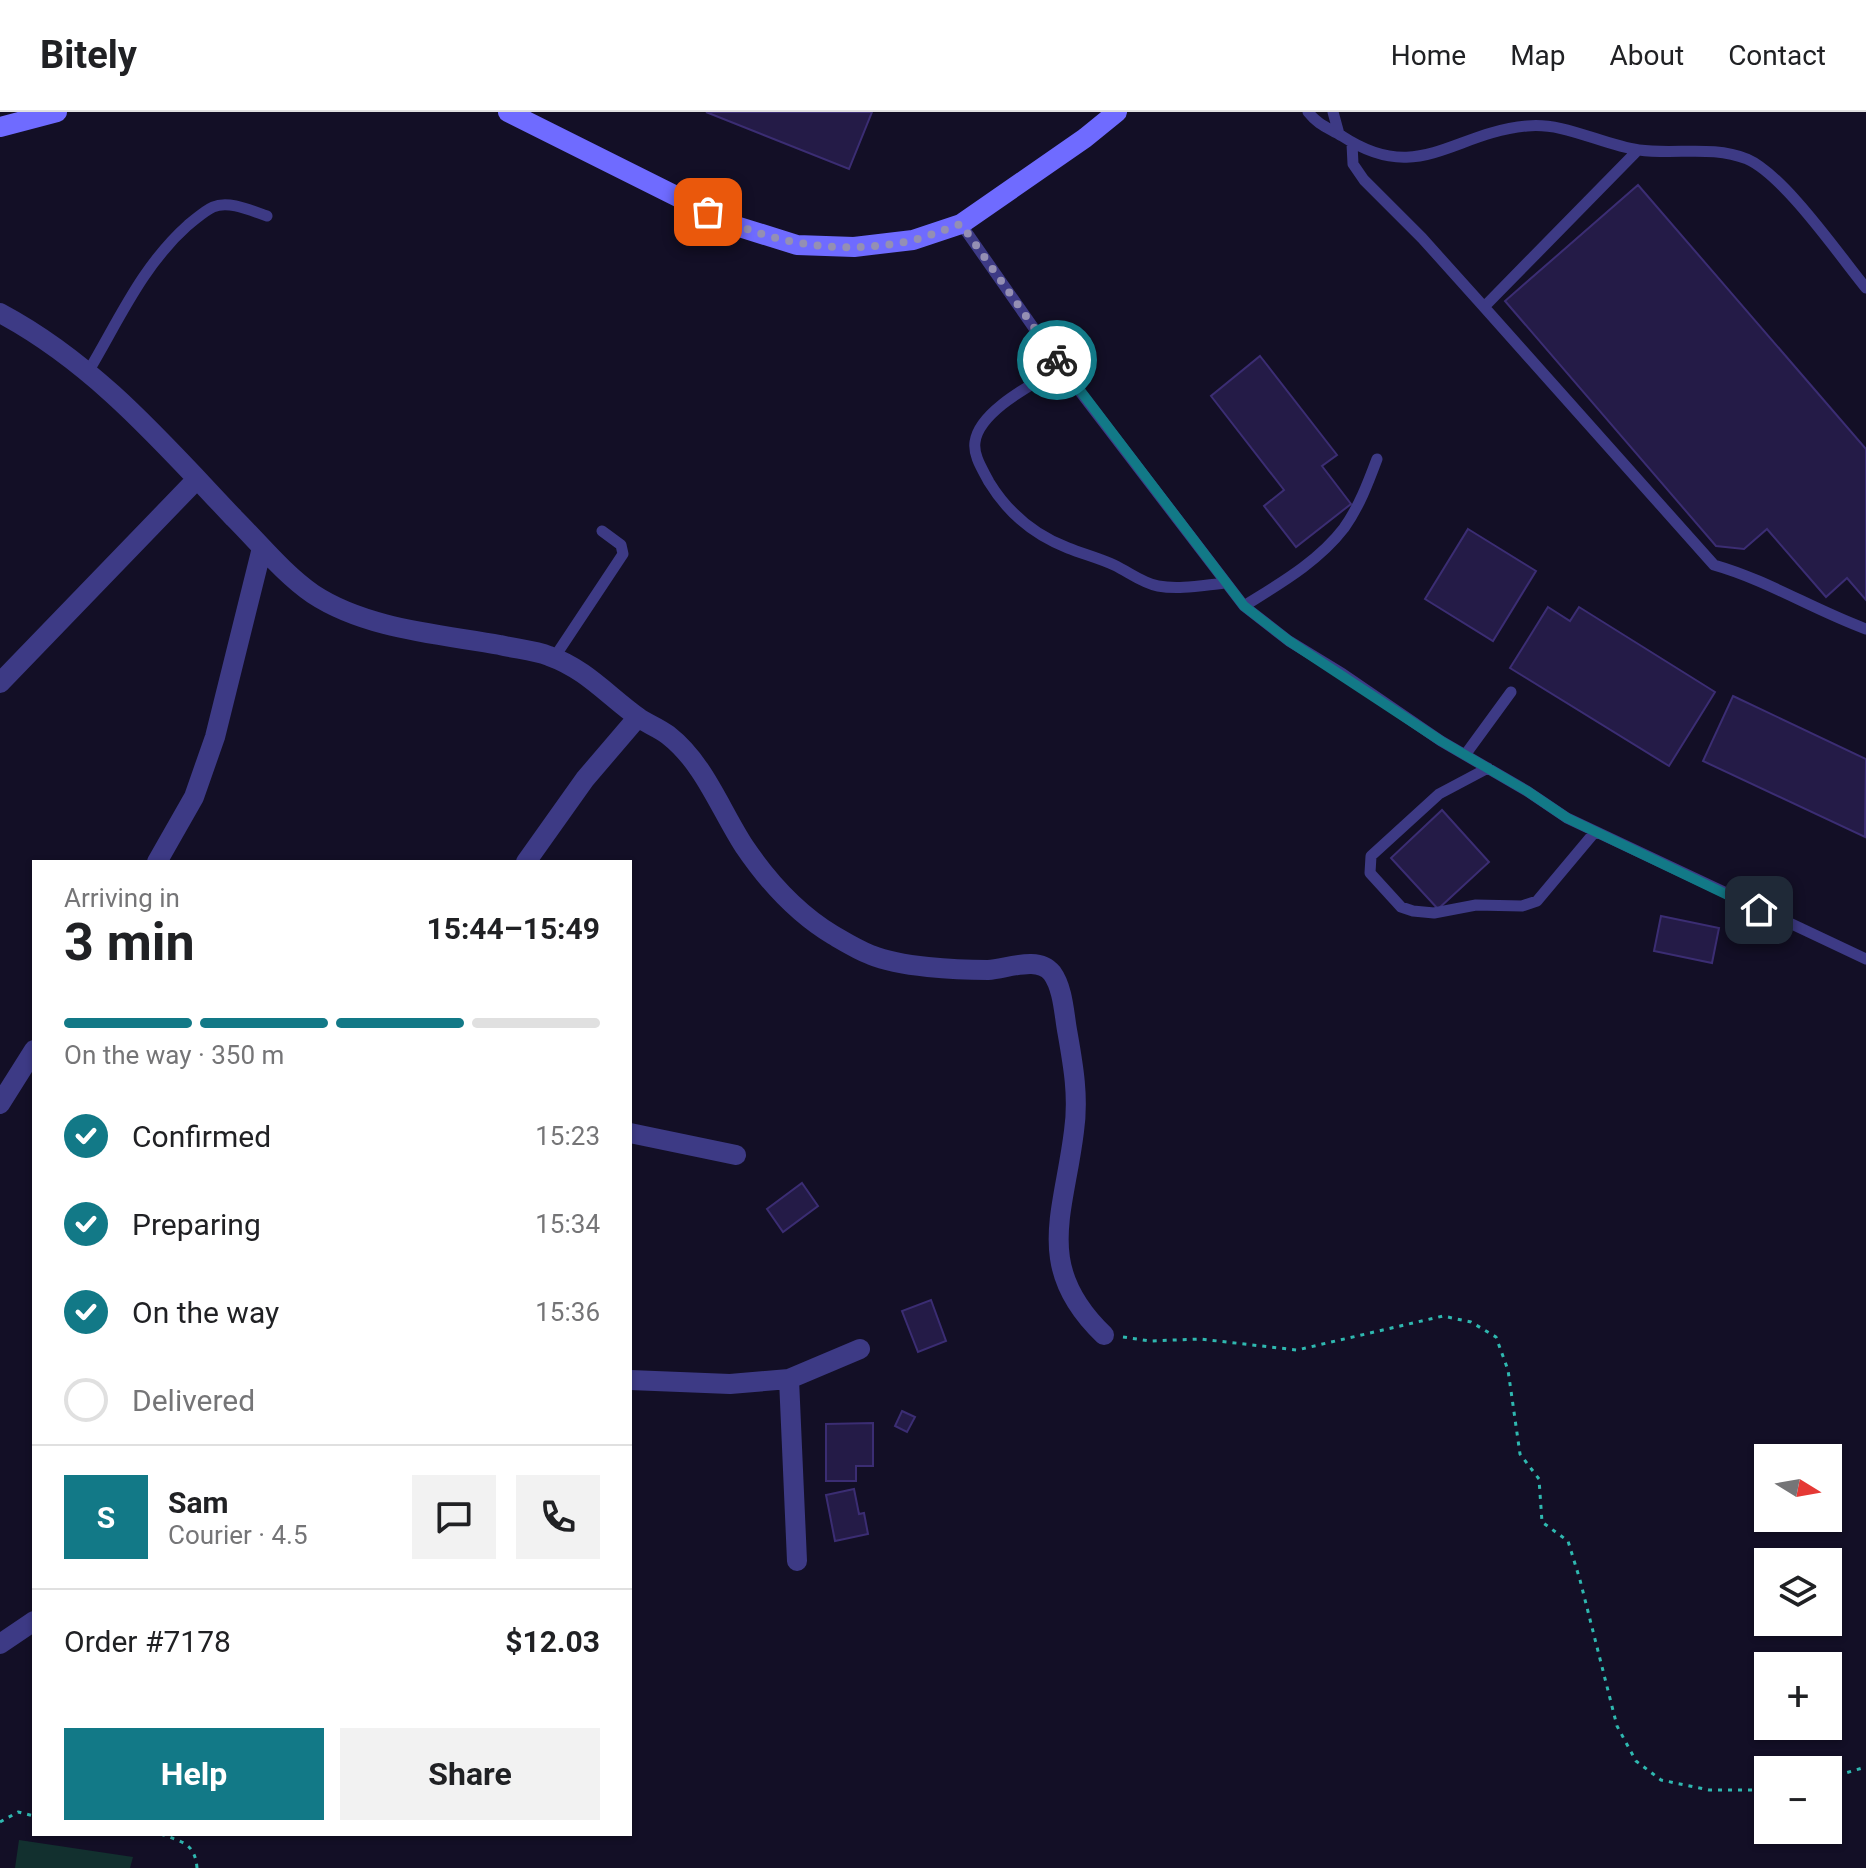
<!DOCTYPE html>
<meta charset="utf-8">
<style>
:root{--surface:#fff;--page:#f2f2f2;--text:#202124;--muted:#757577;--line:#e0e0e0;--accent:#127987}
body{margin:0;font-family:Roboto,sans-serif;background:var(--page);color:var(--text);height:100vh;display:flex;flex-direction:column;font-size:30px;white-space:nowrap}
*{box-sizing:border-box;margin:0}
p{font-size:26px;color:var(--muted)}
.icon{flex:none;width:44px;height:44px;fill:none;stroke:currentColor;stroke-width:2;stroke-linecap:round;stroke-linejoin:round}
.map{position:relative;flex:1;overflow:hidden}
.panel{position:absolute;left:32px;top:748px;width:600px;height:976px;display:flex;flex-direction:column;background:var(--surface);border-radius:0px;box-shadow:0 2px 6px #0004}
.panel>*{flex:none}
.needle{width:52px;rotate:101deg}
.tools{position:absolute;left:1754px;top:1332px;display:grid;gap:16px}
.tools a{display:grid;place-items:center;width:88px;height:88px;border-radius:0px;background:var(--surface);box-shadow:0 2px 6px #0004;font-size:40px}
.pin{position:absolute;display:grid;place-items:center;width:68px;height:68px;color:#fff;margin:-34px;border-radius:16px;box-shadow:0 4px 12px #0006}
.courier{position:absolute;display:grid;place-items:center;width:80px;height:80px;margin:-40px;border:6px solid #127987;border-radius:50%;background:#fff;color:#222;box-shadow:0 2px 10px #0007}
.overview em{font-style:normal;font-weight:700}
.overview div{display:flex;flex-direction:column-reverse}
.overview{display:flex;align-items:center;justify-content:space-between;height:136px;padding:0 32px}
h1{font-size:52px;font-weight:700;line-height:60px}
.bar{display:grid;grid-template-columns:repeat(4,1fr);gap:12px 8px;align-content:center;height:96px;padding:0 32px}
.bar i{height:10px;border-radius:6px;background:var(--line)}
.bar .on{background:var(--accent)}
.bar p{grid-column:span 4}
.line{display:flex;align-items:center;gap:20px;padding:0 32px;border-top:2px solid var(--line)}
.line div{flex:1}
.round{display:grid;place-items:center;flex:none;width:84px;height:84px;border-radius:0px;background:var(--page)}
ol{padding:0 32px;list-style:none}
li{display:flex;align-items:center;gap:24px;height:88px}
li p{margin-inline-start:auto}
li .icon{padding:8px;border-radius:50%;background:var(--accent);color:#fff;stroke-width:4}
li:last-child{color:var(--muted)}
li i{width:44px;height:44px;border:4px solid var(--line);border-radius:50%}
.button{display:flex;gap:16px;margin-top:auto;padding:16px 32px}
.button a{flex:1;height:92px;border-radius:0px;background:var(--accent);color:#fff;font-size:32px;font-weight:700;line-height:92px;text-align:center}
.button a+a{background:var(--page);color:var(--text)}
header{display:flex;align-items:center;gap:48px;box-sizing:border-box;height:112px;padding:0 40px;background:var(--surface);border-bottom:2px solid var(--line)}
header strong{font-size:38px}
nav{display:flex;gap:44px;margin-inline-start:auto;font-size:28px}
.map>svg:first-child{display:block}
</style>
<header>
<strong>Bitely</strong>
<nav><a>Home</a><a>Map</a><a>About</a><a>Contact</a></nav>
</header>
<div class="map">
<svg width="1866" height="1756" viewBox="0 0 1866 1756">
<rect width="100%" height="100%" fill="#130f26"/>
<path fill="#12302f" d="M 19,1728 L 133,1745 L 130,1756 L 15,1756 Z"/>
<path fill="#241b47" stroke="#3b2d73" stroke-width="2" d="M 706,0 L 872,0 L 849,57 Z
M 1638,73 L 1866,337 L 1866,488 L 1847,466 L 1826,485 L 1767,417 L 1744,437 L 1716,434 L 1505,189 Z
M 1260,244 L 1337,343 L 1322,354 L 1351,392 L 1296,435 L 1264,394 L 1284,378 L 1211,284 Z
M 1468,417 L 1536,459 L 1493,529 L 1425,487 Z
M 1548,495 L 1570,509 L 1579,495 L 1715,580 L 1669,654 L 1510,556 Z
M 1733,584 L 1866,647 L 1865,725 L 1703,649 Z
M 1442,698 L 1489,750 L 1438,797 L 1391,746 Z
M 1661,804 L 1719,816 L 1712,851 L 1654,839 Z
M 802,1071 L 818,1094 L 783,1120 L 767,1097 Z
M 931,1188 L 946,1229 L 918,1240 L 902,1199 Z
M 902,1299 L 915,1305 L 907,1320 L 895,1314 Z
M 873,1311 L 873,1354 L 856,1354 L 856,1369 L 826,1369 L 826,1312 Z
M 854,1377 L 859,1402 L 864,1401 L 868,1422 L 835,1429 L 826,1383 Z"/>
<g fill="none" stroke-linecap="round" stroke-linejoin="round">
<path stroke="#2fb8b0" stroke-width="3" stroke-dasharray="4 6" stroke-linecap="butt" d="M 1123,1225 L 1150,1229 L 1200,1227 L 1297,1238 L 1443,1204 L 1471,1210 L 1496,1225 L 1508,1258 L 1520,1342 L 1539,1367 L 1542,1410 L 1568,1429 L 1580,1468 L 1617,1614 L 1636,1649 L 1661,1668 L 1709,1678 L 1768,1678
M 1828,1666 L 1866,1655
M 0,1710 L 18,1700 L 34,1704
M 161,1722 C 182,1730 195,1731 197,1756"/>
<path stroke="#3d3a85" stroke-width="11" d="M 1308,0 C 1318,13 1329,16 1342,24 C 1418,74 1452,21 1527,14 C 1565,10 1602,33 1639,38 C 1676,43 1712,33 1747,47 C 1784,63 1839,143 1866,176
M 1333,0 L 1339,22
M 1352,32 L 1353,52 L 1364,68 L 1422,126 L 1484,195 L 1638,38
M 961,112 L 1061,255 L 1244,494 L 1289,529 L 1343,562 L 1441,629 L 1527,679 L 1567,706 L 1866,847
M 1484,195 L 1714,453 C 1767,468 1814,498 1866,517
M 1061,255 C 1037,270 979,298 975,330 C 973,344 983,358 989,370 C 1008,401 1034,423 1068,436 C 1083,442 1099,446 1114,453 C 1129,460 1142,471 1158,474 C 1180,478 1204,473 1226,471
M 88,260 C 119,208 142,154 188,113 C 196,107 204,99 213,95 C 229,88 252,99 267,104
M 1244,494 C 1279,472 1318,450 1344,416 C 1359,395 1368,371 1377,347
M 554,546 L 623,442 L 621,433 L 602,419
M 1465,643 L 1511,580
M 1488,656 L 1439,682 L 1371,744 L 1370,761 L 1401,795 L 1413,799 L 1434,801 L 1476,793 L 1522,794 L 1537,789 L 1594,721"/>
<path stroke="#3d3a85" stroke-width="20" d="M 0,201 C 94,251 162,330 234,406 C 259,431 284,462 313,482 C 366,517 439,522 500,533 C 516,537 534,538 549,544 C 586,557 608,584 639,606 C 648,612 659,616 668,623 C 704,651 720,697 744,734 C 767,768 798,802 833,823 C 845,830 858,838 871,843 C 900,855 955,858 988,858 C 1007,857 1038,843 1052,861 C 1063,876 1064,901 1067,918 C 1073,952 1079,984 1074,1019 C 1064,1102 1033,1155 1104,1223
M 0,571 L 197,367
M 157,750 L 194,685 L 215,625 L 262,436
M 526,750 L 585,667 L 638,605
M 0,992 L 34,938
M 630,1021 L 736,1043
M 789,1267 L 797,1449
M 630,1268 L 730,1272 L 789,1267 L 860,1237
M 0,1532 L 34,1509"/>
<path stroke="#6f6bff" stroke-width="20" d="M 508,0 L 736,114 L 797,133 L 854,135 L 913,128 L 961,112 L 1085,26 L 1117,0
M 0,15 L 57,0"/>
</g>
<g fill="none" stroke-linecap="round" stroke-linejoin="round">
<path stroke="#948fb3" stroke-width="8" stroke-dasharray="0 14.4" d="M 708,100 C 772,133 843,144 914,128 C 930,124 945,117 961,112 L 1057,248"/>
<path stroke="#127987" stroke-width="10" d="M 1057,248 L 1244,494 L 1289,529 L 1441,629 L 1527,679 L 1567,706 L 1759,798"/>
</g>
</svg>
<div class="tools">
<a><svg class="needle" viewBox="-14 -14 28 28"><path d="M0-13l5 13h-10z" fill="#e53935"/><path d="M0 13l5-13h-10z" fill="#757577"/></svg></a>
<a><svg class="icon" aria-label="layers" viewBox="0 0 24 24"><path d="M12 4l9 5-9 5-9-5zM3 14l9 5 9-5"/></svg></a>
<a>+</a>
<a>−</a>
</div>
<div class="pin" style="left:708px;top:100px;background:#ea580c"><svg class="icon" aria-label="bag" viewBox="0 0 24 24"><path d="M5 8h14l-1 12H6zM9 8a3 3 0 0 1 6 0"/></svg></div>
<div class="pin" style="left:1759px;top:798px;background:#1f2937"><svg class="icon" aria-label="home" viewBox="0 0 24 24"><path d="M3 11l9-7 9 7M6 9v11h12V9"/></svg></div>
<div class="courier" style="left:1057px;top:248px"><svg class="icon" aria-label="bike" viewBox="0 0 24 24"><circle cx="6" cy="16" r="4"/><circle cx="18" cy="16" r="4"/><path d="M6 16l4-8h5l3 8M10 8l3 8H6M13 5h3"/></svg></div>
<section class="panel">
<div class="overview"><div><h1>3 min</h1><p>Arriving in</p></div><em>15:44–15:49</em></div>
<div class="bar"><i class="on"></i><i class="on"></i><i class="on"></i><i></i><p>On the way · 350 m</p></div>
<ol>
<li><svg class="icon" aria-label="check" viewBox="0 0 24 24"><path d="M5 12l5 5 9-10"/></svg>Confirmed<p>15:23</p></li>
<li><svg class="icon" aria-label="check" viewBox="0 0 24 24"><path d="M5 12l5 5 9-10"/></svg>Preparing<p>15:34</p></li>
<li><svg class="icon" aria-label="check" viewBox="0 0 24 24"><path d="M5 12l5 5 9-10"/></svg>On the way<p>15:36</p></li>
<li><i></i>Delivered</li>
</ol>
<div class="line" style="height:144px"><b class="round" style="background:var(--accent);color:#fff">S</b><div><b>Sam</b><p>Courier · 4.5</p></div><a class="round"><svg class="icon" aria-label="chat" viewBox="0 0 24 24"><path d="M4 5h16v11H9l-5 4z"/></svg></a><a class="round"><svg class="icon" aria-label="phone" viewBox="0 0 24 24"><path d="M5 4h4l2 5-3 2q2 4 5 5l2-3 5 2v4C11 20 4 13 5 4z"/></svg></a></div>
<div class="line" style="height:104px"><div>Order #7178</div><b>$12.03</b></div>
<div class="button"><a>Help</a><a>Share</a></div>
</section>
</div>
